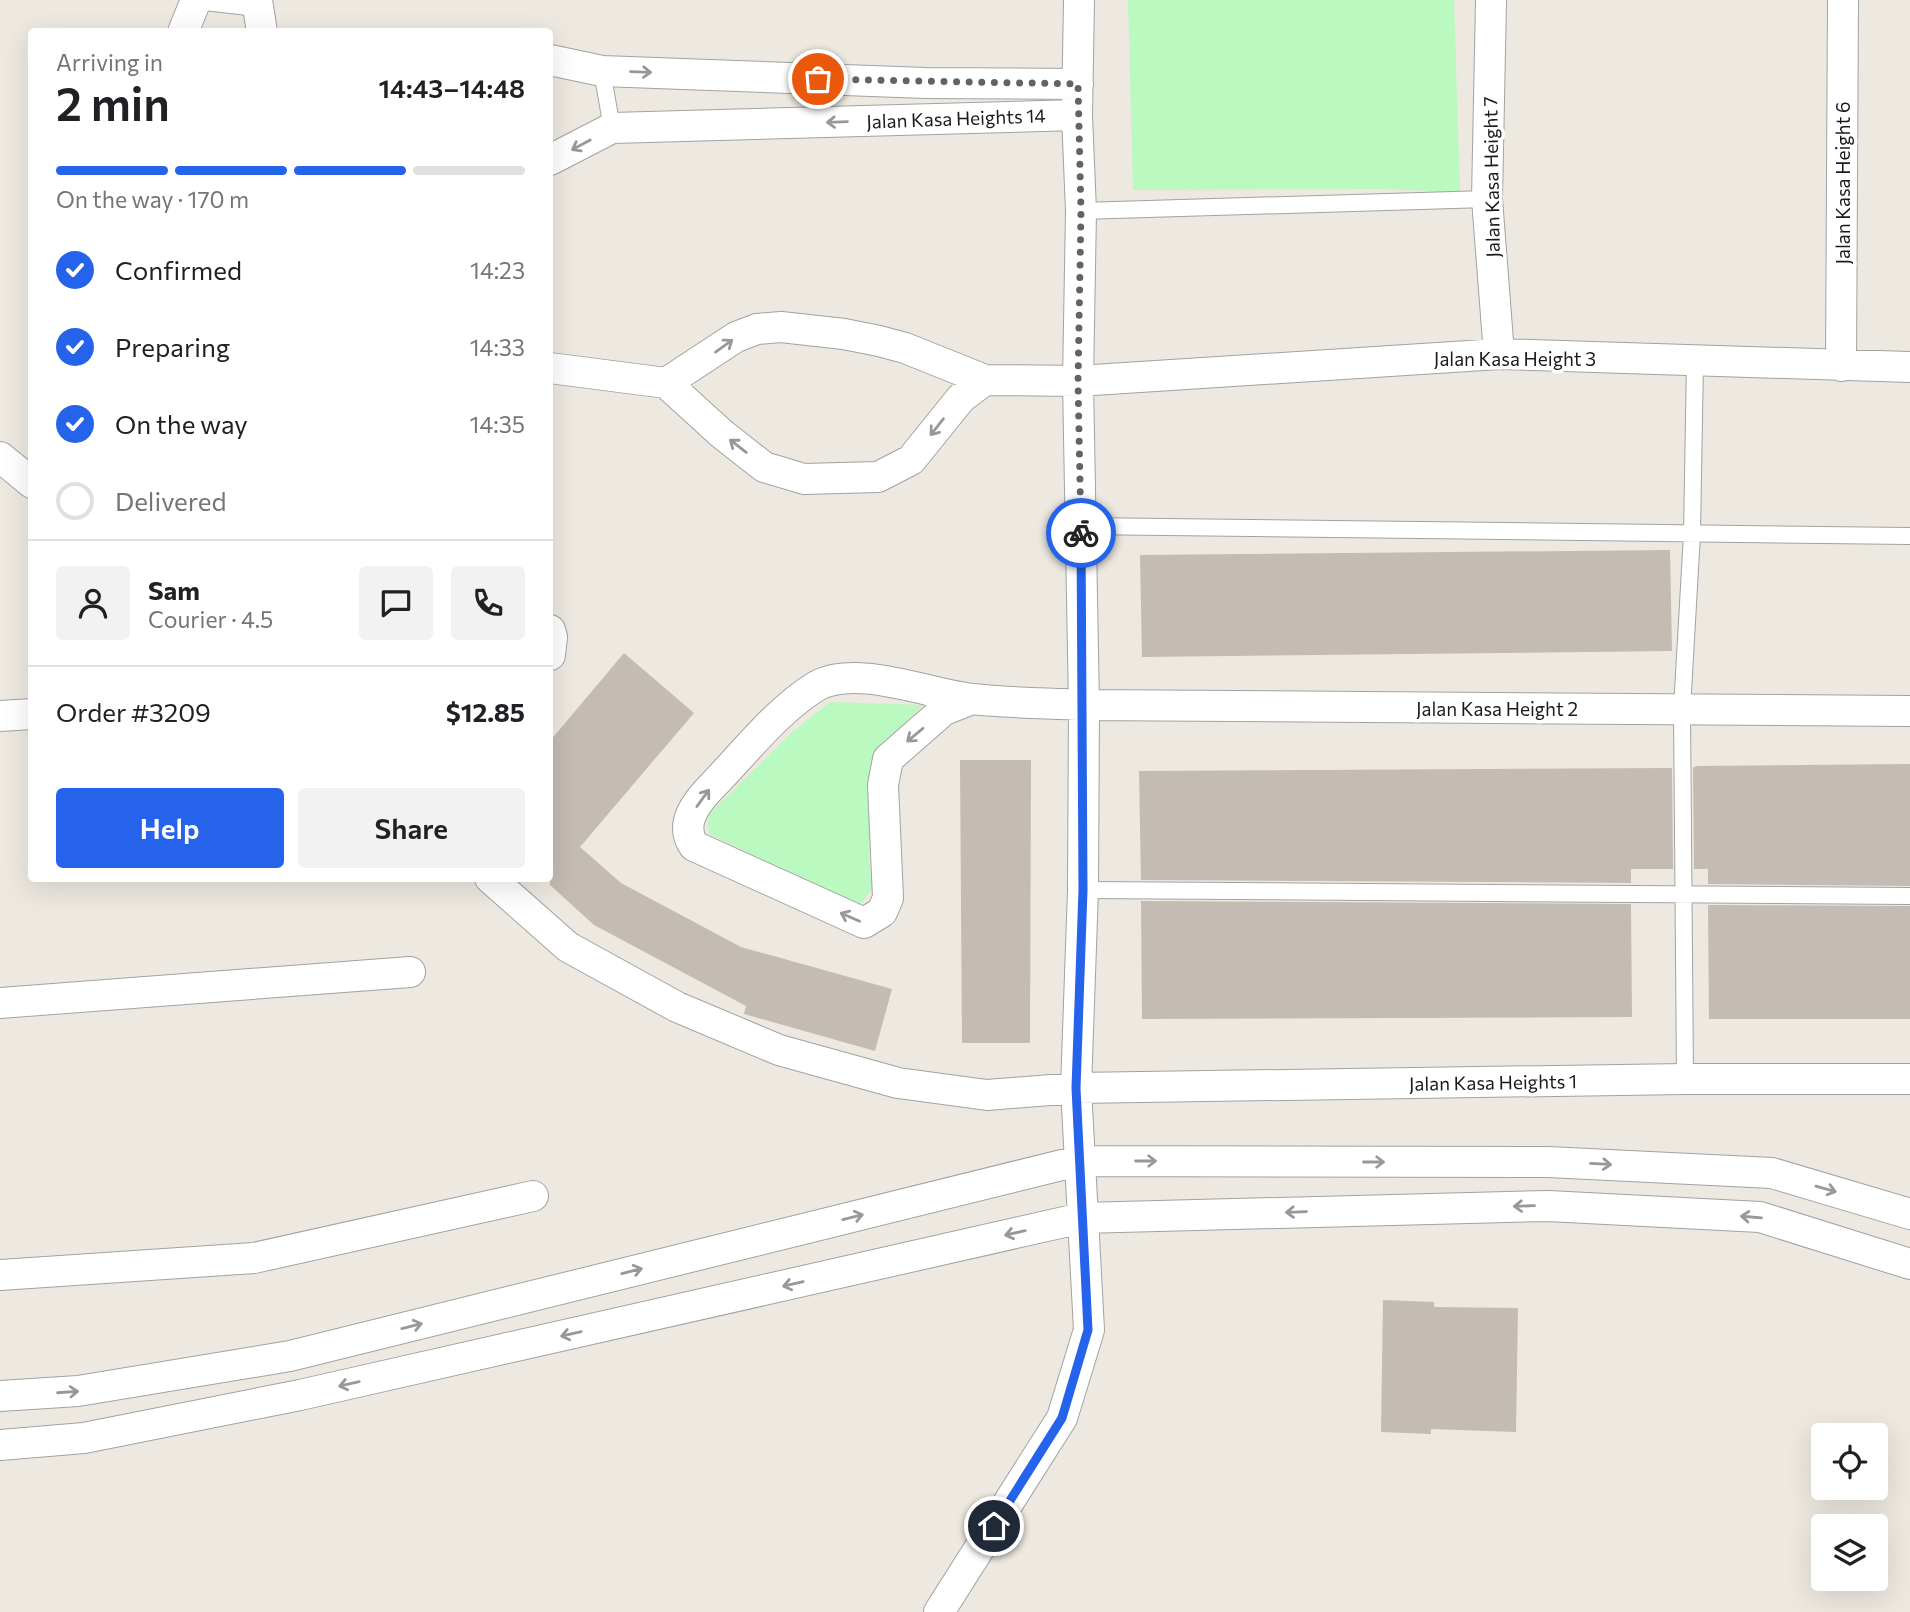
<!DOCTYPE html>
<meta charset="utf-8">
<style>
:root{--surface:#fff;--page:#f2f2f2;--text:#202124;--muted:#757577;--line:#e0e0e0;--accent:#2563eb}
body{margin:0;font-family:Commissioner,sans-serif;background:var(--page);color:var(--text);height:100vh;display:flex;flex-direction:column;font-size:26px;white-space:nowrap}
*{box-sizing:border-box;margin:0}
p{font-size:23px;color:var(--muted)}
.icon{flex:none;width:38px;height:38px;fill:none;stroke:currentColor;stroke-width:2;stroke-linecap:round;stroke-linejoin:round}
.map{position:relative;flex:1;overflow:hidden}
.panel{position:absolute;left:28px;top:28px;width:525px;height:854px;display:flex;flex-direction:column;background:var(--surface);border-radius:7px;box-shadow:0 7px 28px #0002}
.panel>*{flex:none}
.tools{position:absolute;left:1811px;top:1423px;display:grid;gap:14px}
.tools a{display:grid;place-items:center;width:77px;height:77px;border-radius:7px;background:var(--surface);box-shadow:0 7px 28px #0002;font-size:35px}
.pin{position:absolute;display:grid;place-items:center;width:60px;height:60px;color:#fff;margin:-30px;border:4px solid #fff;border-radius:50%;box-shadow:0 2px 7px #0007}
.courier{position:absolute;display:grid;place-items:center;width:70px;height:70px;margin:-35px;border:5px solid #2563eb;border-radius:50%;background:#fff;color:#222;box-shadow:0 2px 9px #0007}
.head em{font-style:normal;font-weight:600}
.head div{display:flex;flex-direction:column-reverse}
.head{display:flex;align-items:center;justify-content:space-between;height:119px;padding:0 28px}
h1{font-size:46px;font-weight:600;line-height:52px}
.bar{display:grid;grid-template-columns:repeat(4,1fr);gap:10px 7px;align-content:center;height:84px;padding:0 28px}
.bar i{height:9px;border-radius:5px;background:var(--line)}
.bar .on{background:var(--accent)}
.bar p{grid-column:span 4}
.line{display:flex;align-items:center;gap:18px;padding:0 28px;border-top:2px solid var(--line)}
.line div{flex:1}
.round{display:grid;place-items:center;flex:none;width:74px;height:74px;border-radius:7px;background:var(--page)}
ol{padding:0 28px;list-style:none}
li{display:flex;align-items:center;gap:21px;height:77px}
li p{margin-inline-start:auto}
li .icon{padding:7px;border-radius:50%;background:var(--accent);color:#fff;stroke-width:4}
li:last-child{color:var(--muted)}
li i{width:38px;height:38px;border:4px solid var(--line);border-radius:50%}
.primary-button{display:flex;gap:14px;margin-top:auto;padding:14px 28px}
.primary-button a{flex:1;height:80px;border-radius:7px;background:var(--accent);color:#fff;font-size:28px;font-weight:600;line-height:80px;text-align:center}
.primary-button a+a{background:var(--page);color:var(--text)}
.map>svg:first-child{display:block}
</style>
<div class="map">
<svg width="1910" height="1612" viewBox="0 0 1910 1612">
<rect width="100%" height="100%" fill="#ede9e0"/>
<path fill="#baf9c0" d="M 1128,0 L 1454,0 L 1460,192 L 1378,189 L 1133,190 Z
M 830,702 L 923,705 L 872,755 L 869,859 L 873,888 L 859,906 L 709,834 L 707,816 L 792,732 Z"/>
<path fill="#c4bbb3" d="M 1670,550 L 1672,651 L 1142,657 L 1140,555 Z
M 624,653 L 694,713 L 580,847 L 621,883 L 741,947 L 892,989 L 875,1051 L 744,1014 L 746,1006 L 594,925 L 550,885 L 550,741 Z
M 960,760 L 1031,760 L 1030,1043 L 962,1043 Z
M 1910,764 L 1910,886 L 1708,884 L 1708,869 L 1694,869 L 1693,768 L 1696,766 Z
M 1672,768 L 1673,869 L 1631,869 L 1631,883 L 1141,880 L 1139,771 Z
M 1141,901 L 1631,904 L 1632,1017 L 1142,1019 Z
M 1708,905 L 1910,906 L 1910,1019 L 1709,1019 Z
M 1383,1300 L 1434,1302 L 1434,1307 L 1518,1308 L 1516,1432 L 1431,1429 L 1431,1434 L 1381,1432 Z"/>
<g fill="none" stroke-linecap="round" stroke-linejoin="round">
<defs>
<path id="service" d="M 196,1 L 257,8
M 602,71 L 612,128
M 1081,211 L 1487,199
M 1081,526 L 1910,536
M 1083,890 L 1910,896
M 1685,1079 L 1682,709 L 1692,534 L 1695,360"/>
<path id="minor" d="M 257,0 L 262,32
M 1491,0 L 1487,199 L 1499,354
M 183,32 L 196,0
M 550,60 L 602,71 L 926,83 L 1078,84
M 550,160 L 612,128 L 1077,115
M 1841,366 L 1843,0
M 550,368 L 666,383 L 722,434 L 764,467 L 804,479 L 878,477 L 911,460 L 961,398 L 985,380
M 666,383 L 736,337 L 757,329 L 781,327 L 844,334 L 879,341 L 905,348 L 985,380 L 1078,381 L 1499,354 L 1910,367
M 0,457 L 32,483
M 550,630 L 552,637 L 550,655
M 972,699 L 944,710 L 888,759 L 883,785 L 888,898 L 882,912 L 864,923 L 694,846 C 678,823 698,800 715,783 C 746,751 777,711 815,687 C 854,663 929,694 972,699 C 1009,703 1047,703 1084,705 L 1910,711
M 0,716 L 32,714
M 490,878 L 568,947 L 677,1007 L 779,1050 L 898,1083 L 987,1095 L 1076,1088 L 1685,1079 L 1910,1079
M 0,1003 L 410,972
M 0,1275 L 254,1258 L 533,1196
M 0,1396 L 78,1391 L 290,1356 L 1078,1161 L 1548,1162 L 1772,1173 L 1910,1214
M 0,1445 L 84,1438 L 300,1395 L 1082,1218 L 1548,1206 L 1760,1217 L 1910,1264
M 939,1612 L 1062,1418 L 1089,1330 L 1076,1088 L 1083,890 L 1084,705 L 1078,381 L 1081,211 L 1077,115 L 1079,0"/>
</defs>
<use href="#service" stroke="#a2a2a2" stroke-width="18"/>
<use href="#minor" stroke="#a2a2a2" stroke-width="32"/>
<use href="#service" stroke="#fff" stroke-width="16"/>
<use href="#minor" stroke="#fff" stroke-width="30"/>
</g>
<defs><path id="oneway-shaft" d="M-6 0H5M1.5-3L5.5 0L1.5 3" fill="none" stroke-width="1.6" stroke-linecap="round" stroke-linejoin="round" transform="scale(1.75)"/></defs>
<g stroke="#989898">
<use href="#oneway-shaft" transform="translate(641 72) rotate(2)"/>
<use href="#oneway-shaft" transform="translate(837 122) rotate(178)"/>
<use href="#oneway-shaft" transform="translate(581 145) rotate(152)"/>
<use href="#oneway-shaft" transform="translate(724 346) rotate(-36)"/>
<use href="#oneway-shaft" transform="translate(937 427) rotate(128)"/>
<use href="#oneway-shaft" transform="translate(738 446) rotate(-142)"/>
<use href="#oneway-shaft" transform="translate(915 735) rotate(140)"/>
<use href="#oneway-shaft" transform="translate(703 798) rotate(-54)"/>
<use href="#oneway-shaft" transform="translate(850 917) rotate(-156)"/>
<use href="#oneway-shaft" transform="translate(1146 1161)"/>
<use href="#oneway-shaft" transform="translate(1374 1162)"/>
<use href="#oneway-shaft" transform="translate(1601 1164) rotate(3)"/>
<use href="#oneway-shaft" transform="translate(1826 1189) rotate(16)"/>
<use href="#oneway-shaft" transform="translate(1524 1206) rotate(178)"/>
<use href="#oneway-shaft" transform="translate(1296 1212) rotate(178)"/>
<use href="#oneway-shaft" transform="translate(853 1217) rotate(-14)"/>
<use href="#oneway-shaft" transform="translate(1751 1217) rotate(-175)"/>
<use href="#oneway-shaft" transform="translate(1015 1233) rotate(167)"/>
<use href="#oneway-shaft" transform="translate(632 1271) rotate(-14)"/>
<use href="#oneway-shaft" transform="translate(793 1284) rotate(167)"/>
<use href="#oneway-shaft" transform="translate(412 1326) rotate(-14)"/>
<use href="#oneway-shaft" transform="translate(571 1334) rotate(167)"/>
<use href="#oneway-shaft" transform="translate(349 1384) rotate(167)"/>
<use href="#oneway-shaft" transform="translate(68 1392) rotate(-4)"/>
</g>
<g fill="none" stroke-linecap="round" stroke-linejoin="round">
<path stroke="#646360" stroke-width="7" stroke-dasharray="0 12.6" d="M 818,79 L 1078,84 L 1081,211 L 1078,382 L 1081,533"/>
<path stroke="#2563eb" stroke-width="9" d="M 994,1526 L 1062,1418 L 1088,1330 L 1076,1088 L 1083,890 L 1081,533"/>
</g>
<g text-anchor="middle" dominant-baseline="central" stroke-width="7" stroke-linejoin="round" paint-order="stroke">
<g font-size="19" fill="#1b1b1b" stroke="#fff">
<text transform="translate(956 118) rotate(-2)">Jalan Kasa Heights 14</text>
<text transform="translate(1491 177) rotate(-91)">Jalan Kasa Height 7</text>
<text transform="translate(1842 183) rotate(-90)">Jalan Kasa Height 6</text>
<text x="1515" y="358">Jalan Kasa Height 3</text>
<text x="1497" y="708">Jalan Kasa Height 2</text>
<text transform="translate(1493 1082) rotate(-1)">Jalan Kasa Heights 1</text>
</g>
</g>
</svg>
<div class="tools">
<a><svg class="icon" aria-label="locate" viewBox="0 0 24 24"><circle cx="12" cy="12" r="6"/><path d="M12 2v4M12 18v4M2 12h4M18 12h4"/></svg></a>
<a><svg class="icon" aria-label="layers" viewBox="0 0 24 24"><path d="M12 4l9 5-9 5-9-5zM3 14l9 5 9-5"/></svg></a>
</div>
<div class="pin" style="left:818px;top:79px;background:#ea580c"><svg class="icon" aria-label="bag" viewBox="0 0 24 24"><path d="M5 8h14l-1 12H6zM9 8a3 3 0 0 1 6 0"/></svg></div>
<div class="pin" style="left:994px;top:1526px;background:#1f2937"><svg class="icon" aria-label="home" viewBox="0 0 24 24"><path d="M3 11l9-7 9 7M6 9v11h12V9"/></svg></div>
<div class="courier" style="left:1081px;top:533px"><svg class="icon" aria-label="bike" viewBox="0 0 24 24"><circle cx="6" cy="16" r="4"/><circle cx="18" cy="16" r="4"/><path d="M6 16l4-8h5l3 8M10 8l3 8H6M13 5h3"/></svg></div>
<section class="panel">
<div class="head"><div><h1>2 min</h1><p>Arriving in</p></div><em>14:43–14:48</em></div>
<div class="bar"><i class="on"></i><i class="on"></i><i class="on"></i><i></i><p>On the way · 170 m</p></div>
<ol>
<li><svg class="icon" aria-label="check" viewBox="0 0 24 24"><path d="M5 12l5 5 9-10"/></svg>Confirmed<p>14:23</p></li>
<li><svg class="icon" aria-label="check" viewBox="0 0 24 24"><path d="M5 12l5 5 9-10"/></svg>Preparing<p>14:33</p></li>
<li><svg class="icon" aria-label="check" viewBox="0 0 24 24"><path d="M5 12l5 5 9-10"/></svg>On the way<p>14:35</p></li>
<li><i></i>Delivered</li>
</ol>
<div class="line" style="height:126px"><a class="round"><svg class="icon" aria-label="person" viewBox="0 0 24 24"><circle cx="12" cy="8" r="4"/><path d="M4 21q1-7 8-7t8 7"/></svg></a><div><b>Sam</b><p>Courier · 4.5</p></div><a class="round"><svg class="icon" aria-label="chat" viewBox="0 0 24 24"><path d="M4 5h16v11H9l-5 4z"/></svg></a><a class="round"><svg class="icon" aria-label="phone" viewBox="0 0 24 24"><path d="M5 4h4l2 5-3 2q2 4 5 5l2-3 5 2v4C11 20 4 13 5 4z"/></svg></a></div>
<div class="line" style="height:91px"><div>Order #3209</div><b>$12.85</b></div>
<div class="primary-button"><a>Help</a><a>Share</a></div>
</section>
</div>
